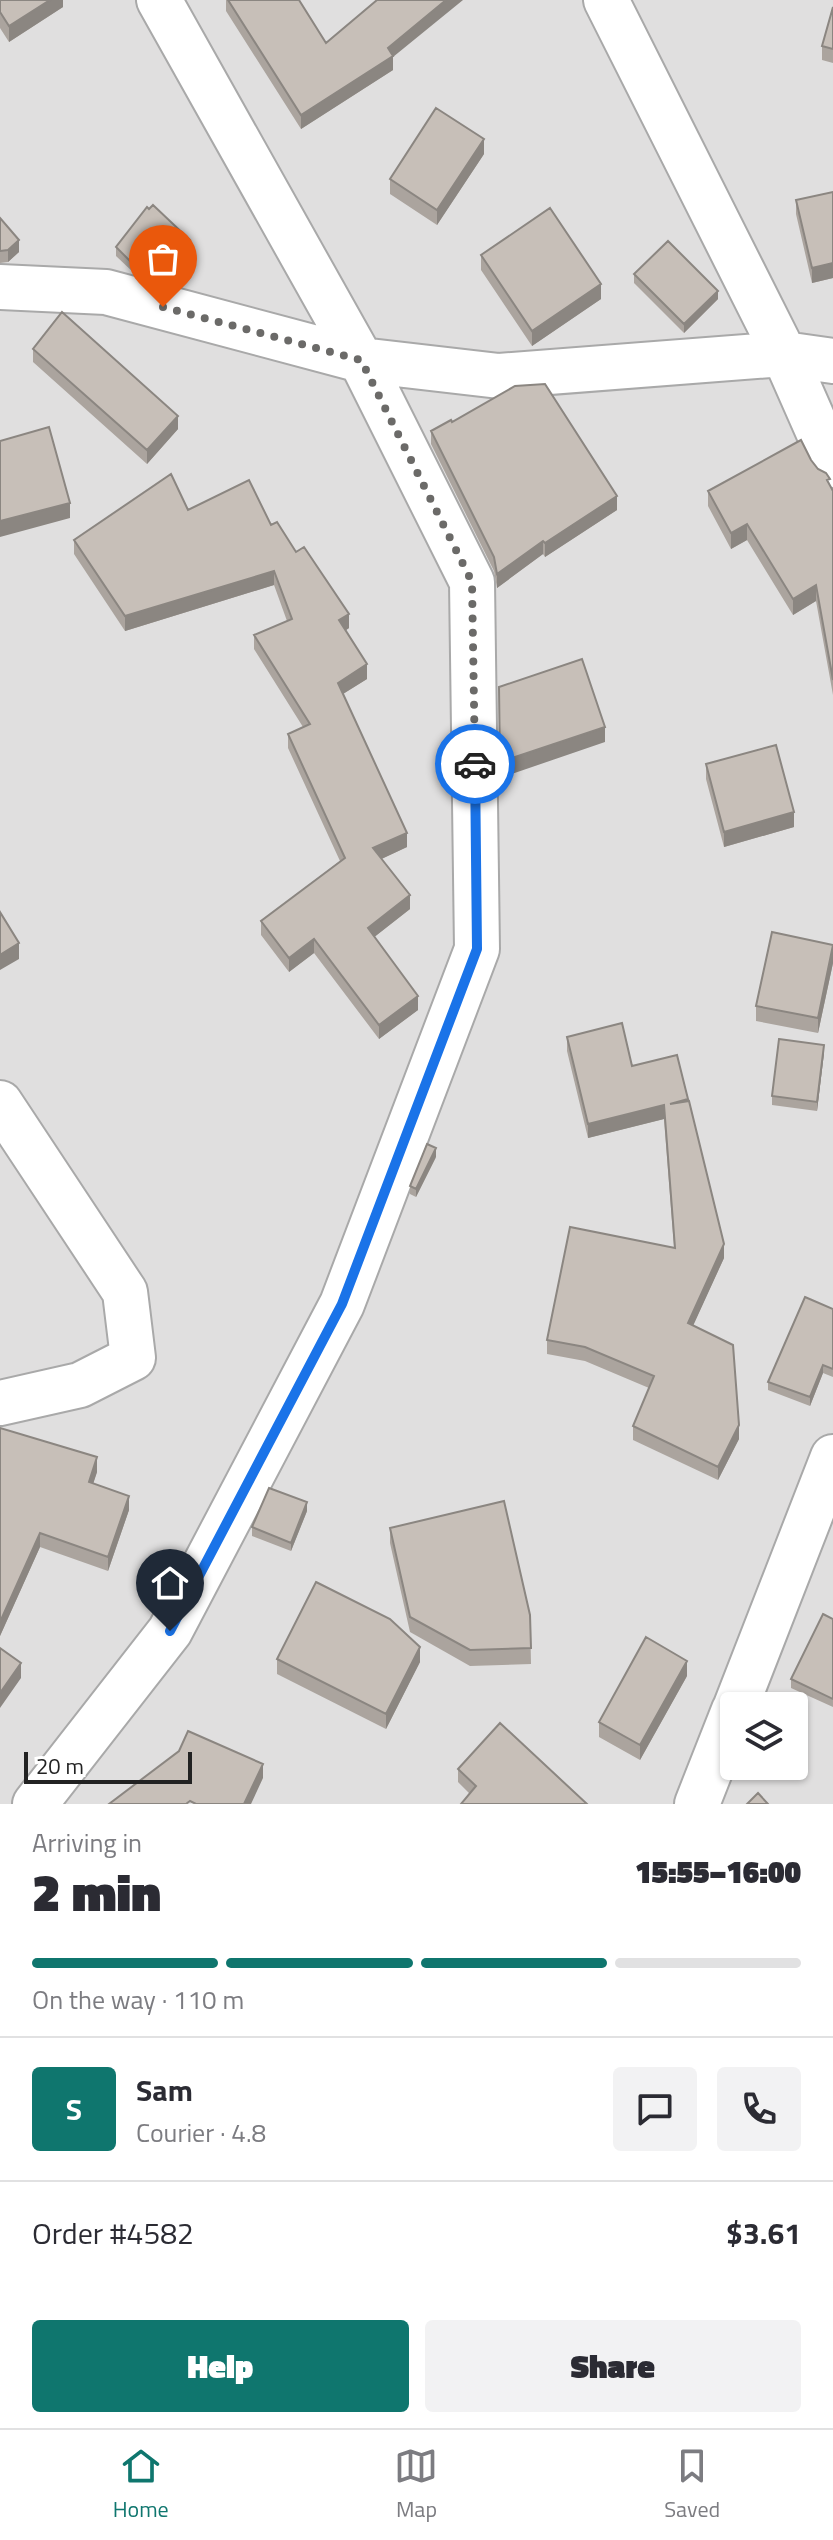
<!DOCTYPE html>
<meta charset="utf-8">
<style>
:root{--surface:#fff;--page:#f2f2f3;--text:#2b2b33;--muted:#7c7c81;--line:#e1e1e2;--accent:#0f766e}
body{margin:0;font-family:"Titillium Web",sans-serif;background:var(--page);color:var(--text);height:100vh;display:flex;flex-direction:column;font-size:30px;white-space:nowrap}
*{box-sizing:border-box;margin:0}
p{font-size:26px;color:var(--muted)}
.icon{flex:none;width:44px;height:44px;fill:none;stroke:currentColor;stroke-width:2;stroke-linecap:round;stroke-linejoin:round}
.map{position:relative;height:1804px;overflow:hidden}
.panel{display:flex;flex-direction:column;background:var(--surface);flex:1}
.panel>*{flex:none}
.tools{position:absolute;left:720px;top:1692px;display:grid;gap:16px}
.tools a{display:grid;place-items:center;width:88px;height:88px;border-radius:8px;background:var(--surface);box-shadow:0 2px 6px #0004;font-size:40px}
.scale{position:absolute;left:24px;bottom:20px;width:168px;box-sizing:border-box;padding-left:8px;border:4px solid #222;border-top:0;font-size:22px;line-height:28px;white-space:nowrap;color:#222;-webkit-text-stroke:6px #fff;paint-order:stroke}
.pin{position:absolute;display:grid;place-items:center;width:68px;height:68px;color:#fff;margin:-82px -34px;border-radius:50% 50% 50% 0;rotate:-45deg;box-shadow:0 0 8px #0007}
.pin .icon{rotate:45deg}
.courier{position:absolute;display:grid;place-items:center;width:80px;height:80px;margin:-40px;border:6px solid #1a73e8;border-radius:50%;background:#fff;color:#222;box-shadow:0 2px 10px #0007}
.overview em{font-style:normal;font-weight:800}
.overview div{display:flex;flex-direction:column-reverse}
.overview{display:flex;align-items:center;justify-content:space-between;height:136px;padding:0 32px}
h1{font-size:52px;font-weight:800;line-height:60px}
.bar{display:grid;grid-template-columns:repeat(4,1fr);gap:12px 8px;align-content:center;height:96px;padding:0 32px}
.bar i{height:10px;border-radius:6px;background:var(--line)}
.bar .current{background:var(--accent)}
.bar p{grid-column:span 4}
.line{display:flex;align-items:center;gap:20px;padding:0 32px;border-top:2px solid var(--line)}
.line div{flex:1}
.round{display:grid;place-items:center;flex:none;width:84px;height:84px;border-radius:8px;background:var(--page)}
.button{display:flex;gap:16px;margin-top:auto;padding:16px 32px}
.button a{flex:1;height:92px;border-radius:8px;background:var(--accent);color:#fff;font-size:32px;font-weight:800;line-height:92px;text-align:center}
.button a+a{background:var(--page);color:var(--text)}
.tabs{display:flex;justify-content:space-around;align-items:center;height:112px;border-top:2px solid var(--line);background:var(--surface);font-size:22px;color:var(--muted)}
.tabs a{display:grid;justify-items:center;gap:4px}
.tabs .current{color:var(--accent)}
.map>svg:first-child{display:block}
</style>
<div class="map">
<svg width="833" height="1804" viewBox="0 0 833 1804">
<rect width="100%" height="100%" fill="#f2efe9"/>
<path fill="#e0dfdf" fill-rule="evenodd" d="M 0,0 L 833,0 L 833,1804 L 0,1804 ZM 734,1706 L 794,1706 L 794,1766 L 734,1766 Z"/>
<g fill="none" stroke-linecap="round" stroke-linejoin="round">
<defs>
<path id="minor" d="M 606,0 L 784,354 L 833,465
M 0,287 L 106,292 L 361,360 L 499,376 L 784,354 L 833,361
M 0,1103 L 125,1292 L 133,1358 L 80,1385 L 0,1403
M 736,1706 L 833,1457
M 35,1804 L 170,1631 L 342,1304 L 477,949 L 472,582 L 361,360 L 159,0
M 697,1804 L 734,1710"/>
</defs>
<use href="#minor" stroke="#a9a9a9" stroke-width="48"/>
<use href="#minor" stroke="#fff" stroke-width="44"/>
</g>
<path fill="#aba49e" d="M 0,0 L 63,0 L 63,7 L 9,42 L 0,28 Z
M 226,0 L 299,0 L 326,43 L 393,57 L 393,70 L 301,129 L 226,11 Z
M 833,7 L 833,63 L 822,60 L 822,46 Z
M 484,154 L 437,225 L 390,194 L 390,179 Z
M 833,192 L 833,278 L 812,283 L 796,214 L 796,200 Z
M 0,218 L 19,252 L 8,262 L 0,263 Z
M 116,247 L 190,248 L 160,281 L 135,274 L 116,256 Z
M 481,255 L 601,299 L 532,346 L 481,270 Z
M 634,274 L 718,299 L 684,333 L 634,283 Z
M 33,349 L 178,429 L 147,464 L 33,362 Z
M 452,422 L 617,510 L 545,557 L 543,554 L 497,588 L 494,571 L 431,444 L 431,431 Z
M 811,460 L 833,491 L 833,695 L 816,601 L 793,615 L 747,540 L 731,549 L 708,506 L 708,491 Z
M 188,510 L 271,525 L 296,552 L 349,628 L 346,630 L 367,679 L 343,694 L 407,847 L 381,859 L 410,909 L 374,937 L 418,1010 L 379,1039 L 314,953 L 289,972 L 261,935 L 261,921 L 340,861 L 288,748 L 288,734 L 303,727 L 254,649 L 254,635 L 287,621 L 274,585 L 125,631 L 74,554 L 74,540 Z
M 706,764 L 794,827 L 724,847 L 706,779 Z
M 833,945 L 833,963 L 818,1033 L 756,1021 L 756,1006 Z
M 567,1037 L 632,1066 L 677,1055 L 724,1258 L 693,1325 L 739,1439 L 718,1480 L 633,1440 L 633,1426 L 649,1388 L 585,1361 L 547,1354 L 547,1340 L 674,1247 L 664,1119 L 588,1138 L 567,1051 Z
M 824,1053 L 817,1111 L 772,1105 L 772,1096 Z
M 436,1157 L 416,1197 L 410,1194 L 410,1186 Z
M 833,1309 L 833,1377 L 823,1373 L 810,1406 L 768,1390 L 768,1382 Z
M 0,1428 L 97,1472 L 93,1484 L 129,1510 L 108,1571 L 40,1547 L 0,1636 Z
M 307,1511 L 291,1551 L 252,1536 L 252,1527 Z
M 390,1528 L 530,1615 L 531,1664 L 470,1666 L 410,1632 L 390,1543 Z
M 833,1619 L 833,1707 L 791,1688 L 791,1679 Z
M 277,1659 L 420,1662 L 386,1729 L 277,1674 Z
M 687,1676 L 640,1760 L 599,1737 L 599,1722 Z
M 458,1769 L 587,1804 L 470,1794 L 458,1782 Z"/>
<path fill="#8b8681" d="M 50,0 L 63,0 L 63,7 L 9,42 L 9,26 Z
M 446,0 L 463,0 L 393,57 L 393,70 L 301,129 L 301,115 Z
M 484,139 L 484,154 L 437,225 L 437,210 Z
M 19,240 L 19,252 L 8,262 L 8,250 Z
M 190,240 L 190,248 L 160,281 L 160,272 Z
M 833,263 L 833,278 L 812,283 L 812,268 Z
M 601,284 L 601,299 L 532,346 L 532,331 Z
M 718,291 L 718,299 L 684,333 L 684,324 Z
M 178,416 L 178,429 L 147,464 L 147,450 Z
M 617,496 L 617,510 L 545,557 L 545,543 Z
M 70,503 L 70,518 L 0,537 L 0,521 Z
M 747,524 L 747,540 L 731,549 L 731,533 Z
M 543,541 L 543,554 L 497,588 L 497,574 Z
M 274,571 L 274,585 L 125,631 L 125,616 Z
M 816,585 L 816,601 L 793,615 L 793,599 Z
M 349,614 L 349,628 L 339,635 L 339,620 Z
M 367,664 L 367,679 L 338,697 L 338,683 Z
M 605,727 L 605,742 L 500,778 L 500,762 Z
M 794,812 L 794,827 L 724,847 L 724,832 Z
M 407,833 L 407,847 L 373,863 L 373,848 Z
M 410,895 L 410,909 L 368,942 L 368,928 Z
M 314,939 L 314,953 L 289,972 L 289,958 Z
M 19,943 L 19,959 L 0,970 L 0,955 Z
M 833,948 L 833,963 L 818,1033 L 818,1018 Z
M 418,996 L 418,1010 L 379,1039 L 379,1025 Z
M 824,1045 L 824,1053 L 817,1111 L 817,1102 Z
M 664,1105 L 664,1119 L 588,1138 L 588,1124 Z
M 436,1148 L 436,1157 L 416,1197 L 416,1189 Z
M 724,1244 L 724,1258 L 688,1337 L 688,1323 Z
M 823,1365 L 823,1373 L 810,1406 L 810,1397 Z
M 739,1425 L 739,1439 L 718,1480 L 718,1467 Z
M 97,1457 L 97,1472 L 89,1496 L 89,1482 Z
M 129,1496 L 129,1510 L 108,1571 L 108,1557 Z
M 307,1502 L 307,1511 L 291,1551 L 291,1543 Z
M 40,1533 L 40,1547 L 0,1636 L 0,1622 Z
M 420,1647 L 420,1662 L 386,1729 L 386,1714 Z
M 687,1661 L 687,1676 L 640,1760 L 640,1745 Z
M 21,1663 L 21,1678 L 0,1708 L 0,1693 Z
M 263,1764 L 263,1778 L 251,1804 L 244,1804 Z"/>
<path fill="#c7bfb8" stroke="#8b8681" stroke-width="2" d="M 0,0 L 50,0 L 9,26 L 0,12 Z
M 228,0 L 299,0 L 326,43 L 377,0 L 446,0 L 388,48 L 393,56 L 301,115 Z
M 833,7 L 833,49 L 822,46 Z
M 436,108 L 484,139 L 437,210 L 390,179 Z
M 833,192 L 833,263 L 812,268 L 796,200 Z
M 153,205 L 190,240 L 160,272 L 135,266 L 116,247 L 147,207 L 149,209 Z
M 550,208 L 601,284 L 532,331 L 481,255 Z
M 0,218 L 19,240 L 8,250 L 0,251 Z
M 668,241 L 718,291 L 684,324 L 634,274 Z
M 62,312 L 178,416 L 147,450 L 33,349 Z
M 545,384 L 617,496 L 545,543 L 543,541 L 497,574 L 494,557 L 431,431 L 451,420 L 452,422 L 515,386 Z
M 49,427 L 70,503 L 0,521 L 0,441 Z
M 801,440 L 811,460 L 818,469 L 826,473 L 830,479 L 827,480 L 833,491 L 833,680 L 816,585 L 793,599 L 747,524 L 731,533 L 708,491 Z
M 171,474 L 188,510 L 249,480 L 271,525 L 277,522 L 296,552 L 304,547 L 349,614 L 339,620 L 367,664 L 338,683 L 407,833 L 373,848 L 410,895 L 368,928 L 418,996 L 379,1025 L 314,939 L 289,958 L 261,921 L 345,858 L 288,734 L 310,724 L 254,635 L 292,619 L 274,571 L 125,616 L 74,540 Z
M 582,659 L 605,727 L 500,762 L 499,687 Z
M 776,745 L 794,812 L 724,832 L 706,764 Z
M 0,912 L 19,943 L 0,955 Z
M 772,932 L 833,945 L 818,1018 L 756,1006 Z
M 622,1023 L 632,1066 L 677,1055 L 688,1099 L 670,1104 L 689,1101 L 724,1244 L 688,1323 L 733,1345 L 739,1425 L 718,1467 L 633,1426 L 654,1376 L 585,1347 L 547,1340 L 570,1227 L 675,1248 L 664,1105 L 588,1124 L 567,1037 Z
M 779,1039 L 824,1045 L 817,1102 L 772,1096 Z
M 427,1144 L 436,1148 L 416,1189 L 410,1186 Z
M 805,1297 L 833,1309 L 833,1369 L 823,1365 L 810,1397 L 768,1382 Z
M 0,1428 L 97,1457 L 89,1482 L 129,1496 L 108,1557 L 40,1533 L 0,1622 Z
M 269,1488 L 307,1502 L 291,1543 L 252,1527 Z
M 504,1501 L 530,1615 L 531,1648 L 470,1650 L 410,1617 L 390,1528 Z
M 316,1582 L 390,1619 L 420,1647 L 386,1714 L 277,1659 Z
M 823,1614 L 833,1619 L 833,1699 L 791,1679 Z
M 646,1637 L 687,1661 L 640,1745 L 599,1722 Z
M 0,1648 L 21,1663 L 0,1693 Z
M 500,1723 L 587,1804 L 461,1804 L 476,1786 L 458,1769 Z
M 188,1731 L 263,1764 L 244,1804 L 196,1804 L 190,1801 L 186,1804 L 109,1804 L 179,1751 Z
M 758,1793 L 768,1804 L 747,1804 Z"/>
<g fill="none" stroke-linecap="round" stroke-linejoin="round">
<path stroke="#6b6a68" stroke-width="8" stroke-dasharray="0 14.4" d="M 163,307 L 361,360 L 472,582 L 475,764"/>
<path stroke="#1a73e8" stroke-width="10" d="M 170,1631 L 342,1304 L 477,949 L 475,764"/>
</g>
</svg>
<div class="tools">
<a><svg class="icon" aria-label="layers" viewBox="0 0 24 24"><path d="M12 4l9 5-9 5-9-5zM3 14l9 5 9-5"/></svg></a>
</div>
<div class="scale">20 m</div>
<div class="pin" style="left:163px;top:307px;background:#ea580c"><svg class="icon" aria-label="bag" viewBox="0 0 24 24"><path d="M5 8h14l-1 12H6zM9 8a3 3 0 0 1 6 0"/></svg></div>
<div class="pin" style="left:170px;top:1631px;background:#1f2937"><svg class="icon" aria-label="home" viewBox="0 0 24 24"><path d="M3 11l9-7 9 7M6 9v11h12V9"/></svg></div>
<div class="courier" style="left:475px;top:764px"><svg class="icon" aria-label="car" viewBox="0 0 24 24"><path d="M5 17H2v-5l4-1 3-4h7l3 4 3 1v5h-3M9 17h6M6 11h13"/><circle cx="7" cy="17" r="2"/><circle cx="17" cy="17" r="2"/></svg></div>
</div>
<section class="panel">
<div class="overview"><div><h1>2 min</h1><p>Arriving in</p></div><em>15:55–16:00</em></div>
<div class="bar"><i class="current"></i><i class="current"></i><i class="current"></i><i></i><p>On the way · 110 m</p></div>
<div class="line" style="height:144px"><b class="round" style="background:var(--accent);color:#fff">S</b><div><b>Sam</b><p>Courier · 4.8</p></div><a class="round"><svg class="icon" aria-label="chat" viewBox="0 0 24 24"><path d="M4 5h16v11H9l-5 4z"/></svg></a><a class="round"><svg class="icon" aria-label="phone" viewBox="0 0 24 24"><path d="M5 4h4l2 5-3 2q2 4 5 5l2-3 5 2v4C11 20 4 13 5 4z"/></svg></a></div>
<div class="line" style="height:104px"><div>Order #4582</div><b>$3.61</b></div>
<div class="button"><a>Help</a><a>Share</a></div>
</section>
<nav class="tabs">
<a class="current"><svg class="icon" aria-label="home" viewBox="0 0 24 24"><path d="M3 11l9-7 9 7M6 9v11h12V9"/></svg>Home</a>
<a><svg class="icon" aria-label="map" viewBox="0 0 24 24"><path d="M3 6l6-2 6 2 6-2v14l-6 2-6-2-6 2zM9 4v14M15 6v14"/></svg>Map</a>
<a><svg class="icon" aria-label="saved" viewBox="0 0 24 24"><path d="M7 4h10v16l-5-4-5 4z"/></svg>Saved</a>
</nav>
